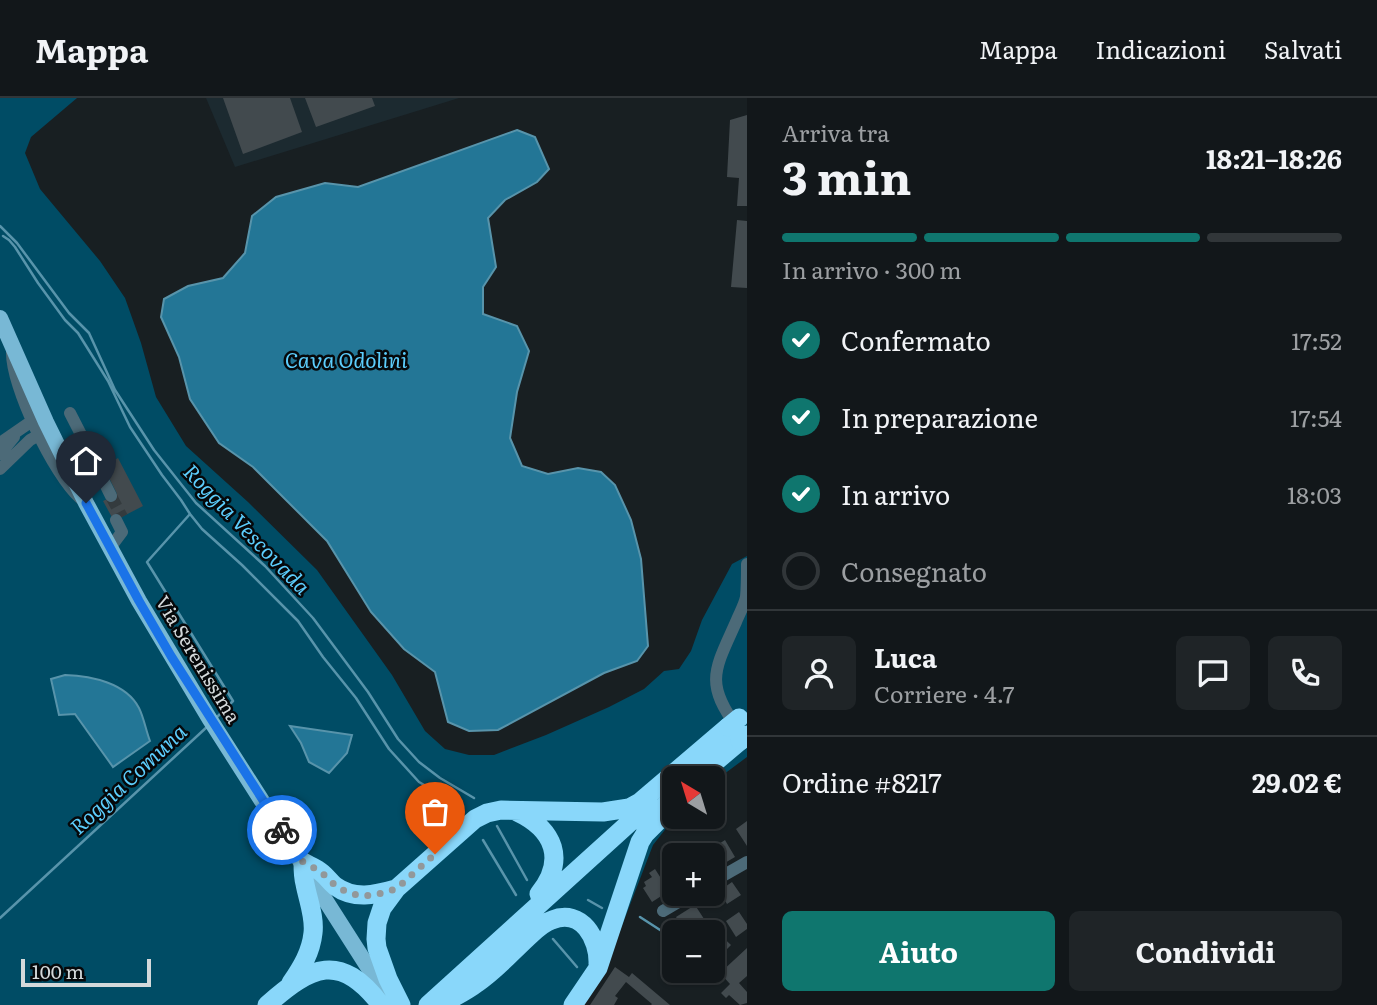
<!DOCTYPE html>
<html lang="it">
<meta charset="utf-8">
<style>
:root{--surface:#12171a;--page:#1f2427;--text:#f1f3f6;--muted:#9c9fa2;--line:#313639;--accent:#0f766e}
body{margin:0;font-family:Literata,serif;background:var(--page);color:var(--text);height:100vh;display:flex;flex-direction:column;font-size:26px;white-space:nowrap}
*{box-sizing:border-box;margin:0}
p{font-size:23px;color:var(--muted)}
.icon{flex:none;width:38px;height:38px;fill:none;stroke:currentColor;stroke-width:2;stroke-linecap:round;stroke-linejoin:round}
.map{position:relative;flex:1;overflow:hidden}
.details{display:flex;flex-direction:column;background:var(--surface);width:630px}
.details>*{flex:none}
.needle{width:46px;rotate:322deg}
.fabs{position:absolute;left:662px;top:668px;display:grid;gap:14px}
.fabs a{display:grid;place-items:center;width:63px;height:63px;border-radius:10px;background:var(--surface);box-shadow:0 2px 5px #0004,0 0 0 2px var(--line);font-size:35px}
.scale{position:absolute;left:21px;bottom:18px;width:130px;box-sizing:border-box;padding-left:7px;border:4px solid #d4d9db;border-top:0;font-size:19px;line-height:24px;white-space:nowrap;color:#d4d9db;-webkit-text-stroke:5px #06080a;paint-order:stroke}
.pin{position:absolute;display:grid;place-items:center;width:60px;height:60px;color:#fff;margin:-72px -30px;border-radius:50% 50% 50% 0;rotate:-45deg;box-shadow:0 0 7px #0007}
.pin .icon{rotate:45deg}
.courier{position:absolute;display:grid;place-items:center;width:70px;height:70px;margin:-35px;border:5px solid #1a73e8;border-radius:50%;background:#fff;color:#222;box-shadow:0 2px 9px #0007}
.headline em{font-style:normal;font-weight:700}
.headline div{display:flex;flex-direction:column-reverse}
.headline{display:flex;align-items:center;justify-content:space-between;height:119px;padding:0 35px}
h1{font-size:46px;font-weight:700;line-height:52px}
.bar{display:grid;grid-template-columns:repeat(4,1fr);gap:10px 7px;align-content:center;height:84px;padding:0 35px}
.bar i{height:9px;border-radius:5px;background:var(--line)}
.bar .current{background:var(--accent)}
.bar p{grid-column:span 4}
.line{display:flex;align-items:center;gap:18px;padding:0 35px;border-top:2px solid var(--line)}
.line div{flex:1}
.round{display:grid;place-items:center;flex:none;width:74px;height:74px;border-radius:10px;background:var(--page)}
ol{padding:0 35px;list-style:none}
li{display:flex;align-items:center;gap:21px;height:77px}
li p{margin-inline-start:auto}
li .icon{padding:7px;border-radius:50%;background:var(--accent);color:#fff;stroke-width:4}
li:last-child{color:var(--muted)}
li i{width:38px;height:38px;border:4px solid var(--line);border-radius:50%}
.button{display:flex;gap:14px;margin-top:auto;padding:14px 35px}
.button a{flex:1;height:80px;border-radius:10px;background:var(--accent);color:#fff;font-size:28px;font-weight:700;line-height:80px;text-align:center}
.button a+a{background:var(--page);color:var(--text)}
header{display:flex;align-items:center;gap:42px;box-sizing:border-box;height:98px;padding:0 35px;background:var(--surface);border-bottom:2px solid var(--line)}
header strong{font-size:33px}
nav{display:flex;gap:38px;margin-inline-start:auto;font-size:24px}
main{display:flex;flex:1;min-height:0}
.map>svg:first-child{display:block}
</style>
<header>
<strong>Mappa</strong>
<nav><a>Mappa</a><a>Indicazioni</a><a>Salvati</a></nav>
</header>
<main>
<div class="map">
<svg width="747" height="907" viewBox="0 0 747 907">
<rect width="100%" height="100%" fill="#181f22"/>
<path fill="#1c2a30" d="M 206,0 L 459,0 L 235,69 Z"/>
<path fill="#004c65" d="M 0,0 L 77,0 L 31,39 L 25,55 L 40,91 L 100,163 L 125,200 L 141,245 L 156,299 L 186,348 L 248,404 L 317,472 L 392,577 L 425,633 L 445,651 L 469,657 L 494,657 L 546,637 L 609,609 L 644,591 L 664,573 L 679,571 L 691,553 L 702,522 L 732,466 L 747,458 L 747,659 L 712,685 L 712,681 L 674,681 L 674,719 L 675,719 L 653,747 L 605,872 L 581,907 L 0,907 Z"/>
<path fill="#237696" stroke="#5894ab" stroke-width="2" d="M 517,32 L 535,39 L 549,71 L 537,84 L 505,102 L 488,120 L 496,169 L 483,189 L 483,216 L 517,228 L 529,253 L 517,294 L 510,340 L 522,368 L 548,376 L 578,370 L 601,374 L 615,387 L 631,422 L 641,461 L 648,548 L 637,563 L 604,575 L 498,632 L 469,633 L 448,624 L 435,574 L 404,551 L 371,514 L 327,443 L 253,369 L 219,345 L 190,301 L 179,259 L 161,219 L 164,201 L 188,188 L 223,180 L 245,155 L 252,118 L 276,99 L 325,85 L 358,89 Z
M 65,577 C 92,578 126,585 139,610 C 144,620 146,633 150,643 L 113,669 L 75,616 L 59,617 L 51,581 Z
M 290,628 L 352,637 L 347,655 L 329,675 L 309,664 L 301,645 Z"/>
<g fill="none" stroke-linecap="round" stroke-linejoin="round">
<path stroke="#5894ab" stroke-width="2.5" d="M 0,128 L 17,145 L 69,215 L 89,235 L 115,292 L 154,352 L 196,405 L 265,468 L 313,520 L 368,594 L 398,641 L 419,664 L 440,680 L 474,700
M 3,138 L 9,142 L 15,149 L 38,185 L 65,222 L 78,235 L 108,283 L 130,329 L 162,377 L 181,402 L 190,416 L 202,431 L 242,467 L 298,523 L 323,559 L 356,600 L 389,651 L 419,684 L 462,709
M 190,416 L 147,464 L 233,603 L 215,621
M 497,728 L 527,782
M 483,742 L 516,797
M 588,802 L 602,810
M 640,819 L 674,841
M 0,820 L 208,628
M 553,841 L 577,869
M 712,866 L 723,873"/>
</g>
<path fill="#424a4e" d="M 223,0 L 290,0 L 302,34 L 243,56 Z
M 305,0 L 372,0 L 375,8 L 316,29 Z
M 747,17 L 747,108 L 737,108 L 739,80 L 727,79 L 730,22 Z
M 737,122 L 747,123 L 747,190 L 731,189 Z
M 118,360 L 143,408 L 114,423 L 103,403 L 117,396 L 103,368 Z
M 747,723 L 747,748 L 736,731 Z
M 725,742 L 735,759 L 718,769 L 712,758 L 710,758 L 708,753 Z
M 655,771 L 666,788 L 663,790 L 666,795 L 652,804 L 643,790 L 646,788 L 644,784 L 652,779 L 649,775 Z
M 732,784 L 741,797 L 727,806 L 719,793 Z
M 695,807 L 706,824 L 689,834 L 683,825 L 680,826 L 676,819 Z
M 739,814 L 747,826 L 747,831 L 736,839 L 726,823 Z
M 714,831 L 731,847 L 718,860 L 712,854 L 712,835 L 709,835 Z
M 747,850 L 747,878 L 739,885 L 747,894 L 747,905 L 740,907 L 729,897 L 726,900 L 721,895 L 730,886 L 720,875 Z
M 615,869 L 629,879 L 632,875 L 670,907 L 651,907 L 652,906 L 626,884 L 615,898 L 618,900 L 614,907 L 590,907 Z"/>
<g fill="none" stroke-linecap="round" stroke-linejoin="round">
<path stroke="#343b3e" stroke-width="12" stroke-dasharray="12 6" stroke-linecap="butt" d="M 111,398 L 122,419"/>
<path stroke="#4c6a78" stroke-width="12" d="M 12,254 C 11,288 54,377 80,400
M 70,315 L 90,354 L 87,364 L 95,366 L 111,398
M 0,345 L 32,323
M 0,356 L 14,339
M 0,371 L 30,342 L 39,337
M 110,450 L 122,434 L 116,422
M 737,629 C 704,585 715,571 736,524 C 739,516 744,508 746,499 C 747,489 747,477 747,466
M 712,784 L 747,764
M 663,813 L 692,796"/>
<path stroke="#78b8d5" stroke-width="16" d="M 0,220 L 46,324 L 86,405 L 139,503 L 209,620 L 391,905"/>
<path stroke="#89d7fa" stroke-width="19" d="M 695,681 L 740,643
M 517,714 C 555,732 566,762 539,796
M 644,726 L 674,700
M 303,764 C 308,767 314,769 318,772 C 325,776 329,783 335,788 C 354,802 375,797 396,791
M 291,885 C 302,869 311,854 313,835 C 315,819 308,802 305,786 C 303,779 303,771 303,764
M 449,902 C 458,897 468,892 477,885 C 495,873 510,856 526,841 C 534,834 542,825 552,822 C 582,810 599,841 598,866
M 267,907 C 311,868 340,853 381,907
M 401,907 L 388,881 L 377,850 L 376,841 L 377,825 L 382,810 L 396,791 L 475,721 L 487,715 L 501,712 L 603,714 L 629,710 L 640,704 L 728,629
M 428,907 L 649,707
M 573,907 L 598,870 L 640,744 L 645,736 L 660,721"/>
<path stroke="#89d7fa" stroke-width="19" d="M 728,629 L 739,620
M 740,643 L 747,637"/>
</g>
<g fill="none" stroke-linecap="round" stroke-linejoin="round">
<path stroke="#92989a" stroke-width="7" stroke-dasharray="0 12.6" d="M 282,732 L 303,764 L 320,773 L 337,789 L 349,795 L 362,798 L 375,797 L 396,791 L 435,756"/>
<path stroke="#1a73e8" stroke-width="9" d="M 86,405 L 139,503 L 171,558 L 282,732"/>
</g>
<g text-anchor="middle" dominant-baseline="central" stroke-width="5" stroke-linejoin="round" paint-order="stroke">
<g font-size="19" fill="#d4d9db" stroke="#06080a">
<text transform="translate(199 561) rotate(59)">Via Serenissima</text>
</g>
<g font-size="21" font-style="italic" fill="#5ccdfc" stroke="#06080a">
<text x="346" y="260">Cava Odolini</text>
<text transform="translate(248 430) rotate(46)">Roggia Vescovada</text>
<text transform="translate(127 680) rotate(-43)">Roggia Comuna</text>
</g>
</g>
</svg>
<div class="fabs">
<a><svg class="needle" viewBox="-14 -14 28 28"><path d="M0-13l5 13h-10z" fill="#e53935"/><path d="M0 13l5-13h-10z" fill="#9c9fa2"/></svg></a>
<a>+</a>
<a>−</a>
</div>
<div class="scale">100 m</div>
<div class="pin" style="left:435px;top:756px;background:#ea580c"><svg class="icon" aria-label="bag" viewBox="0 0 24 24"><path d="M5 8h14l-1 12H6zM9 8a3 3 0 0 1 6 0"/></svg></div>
<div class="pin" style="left:86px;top:405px;background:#1f2937"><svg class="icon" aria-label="home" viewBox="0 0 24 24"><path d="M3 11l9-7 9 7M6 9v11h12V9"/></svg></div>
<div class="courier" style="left:282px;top:732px"><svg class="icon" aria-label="bike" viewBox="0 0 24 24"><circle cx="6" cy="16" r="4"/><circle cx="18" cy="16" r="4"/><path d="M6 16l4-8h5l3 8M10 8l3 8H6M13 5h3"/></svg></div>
</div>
<section class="details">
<div class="headline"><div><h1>3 min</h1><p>Arriva tra</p></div><em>18:21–18:26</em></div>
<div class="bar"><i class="current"></i><i class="current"></i><i class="current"></i><i></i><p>In arrivo · 300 m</p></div>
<ol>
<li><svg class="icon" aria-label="check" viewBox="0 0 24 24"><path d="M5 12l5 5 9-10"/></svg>Confermato<p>17:52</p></li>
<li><svg class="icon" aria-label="check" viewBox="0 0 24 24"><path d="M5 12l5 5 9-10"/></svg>In preparazione<p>17:54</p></li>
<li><svg class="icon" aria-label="check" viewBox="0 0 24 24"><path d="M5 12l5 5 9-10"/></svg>In arrivo<p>18:03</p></li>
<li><i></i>Consegnato</li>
</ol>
<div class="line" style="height:126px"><a class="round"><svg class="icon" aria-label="person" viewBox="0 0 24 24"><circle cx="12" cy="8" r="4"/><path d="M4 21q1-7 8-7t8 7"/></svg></a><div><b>Luca</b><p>Corriere · 4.7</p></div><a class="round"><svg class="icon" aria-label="chat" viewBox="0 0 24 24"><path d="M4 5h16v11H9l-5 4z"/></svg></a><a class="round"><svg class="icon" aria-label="phone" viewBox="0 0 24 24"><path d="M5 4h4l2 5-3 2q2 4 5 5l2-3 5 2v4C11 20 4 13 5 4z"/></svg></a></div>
<div class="line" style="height:91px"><div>Ordine #8217</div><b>29.02 €</b></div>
<div class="button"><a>Aiuto</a><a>Condividi</a></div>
</section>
</main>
